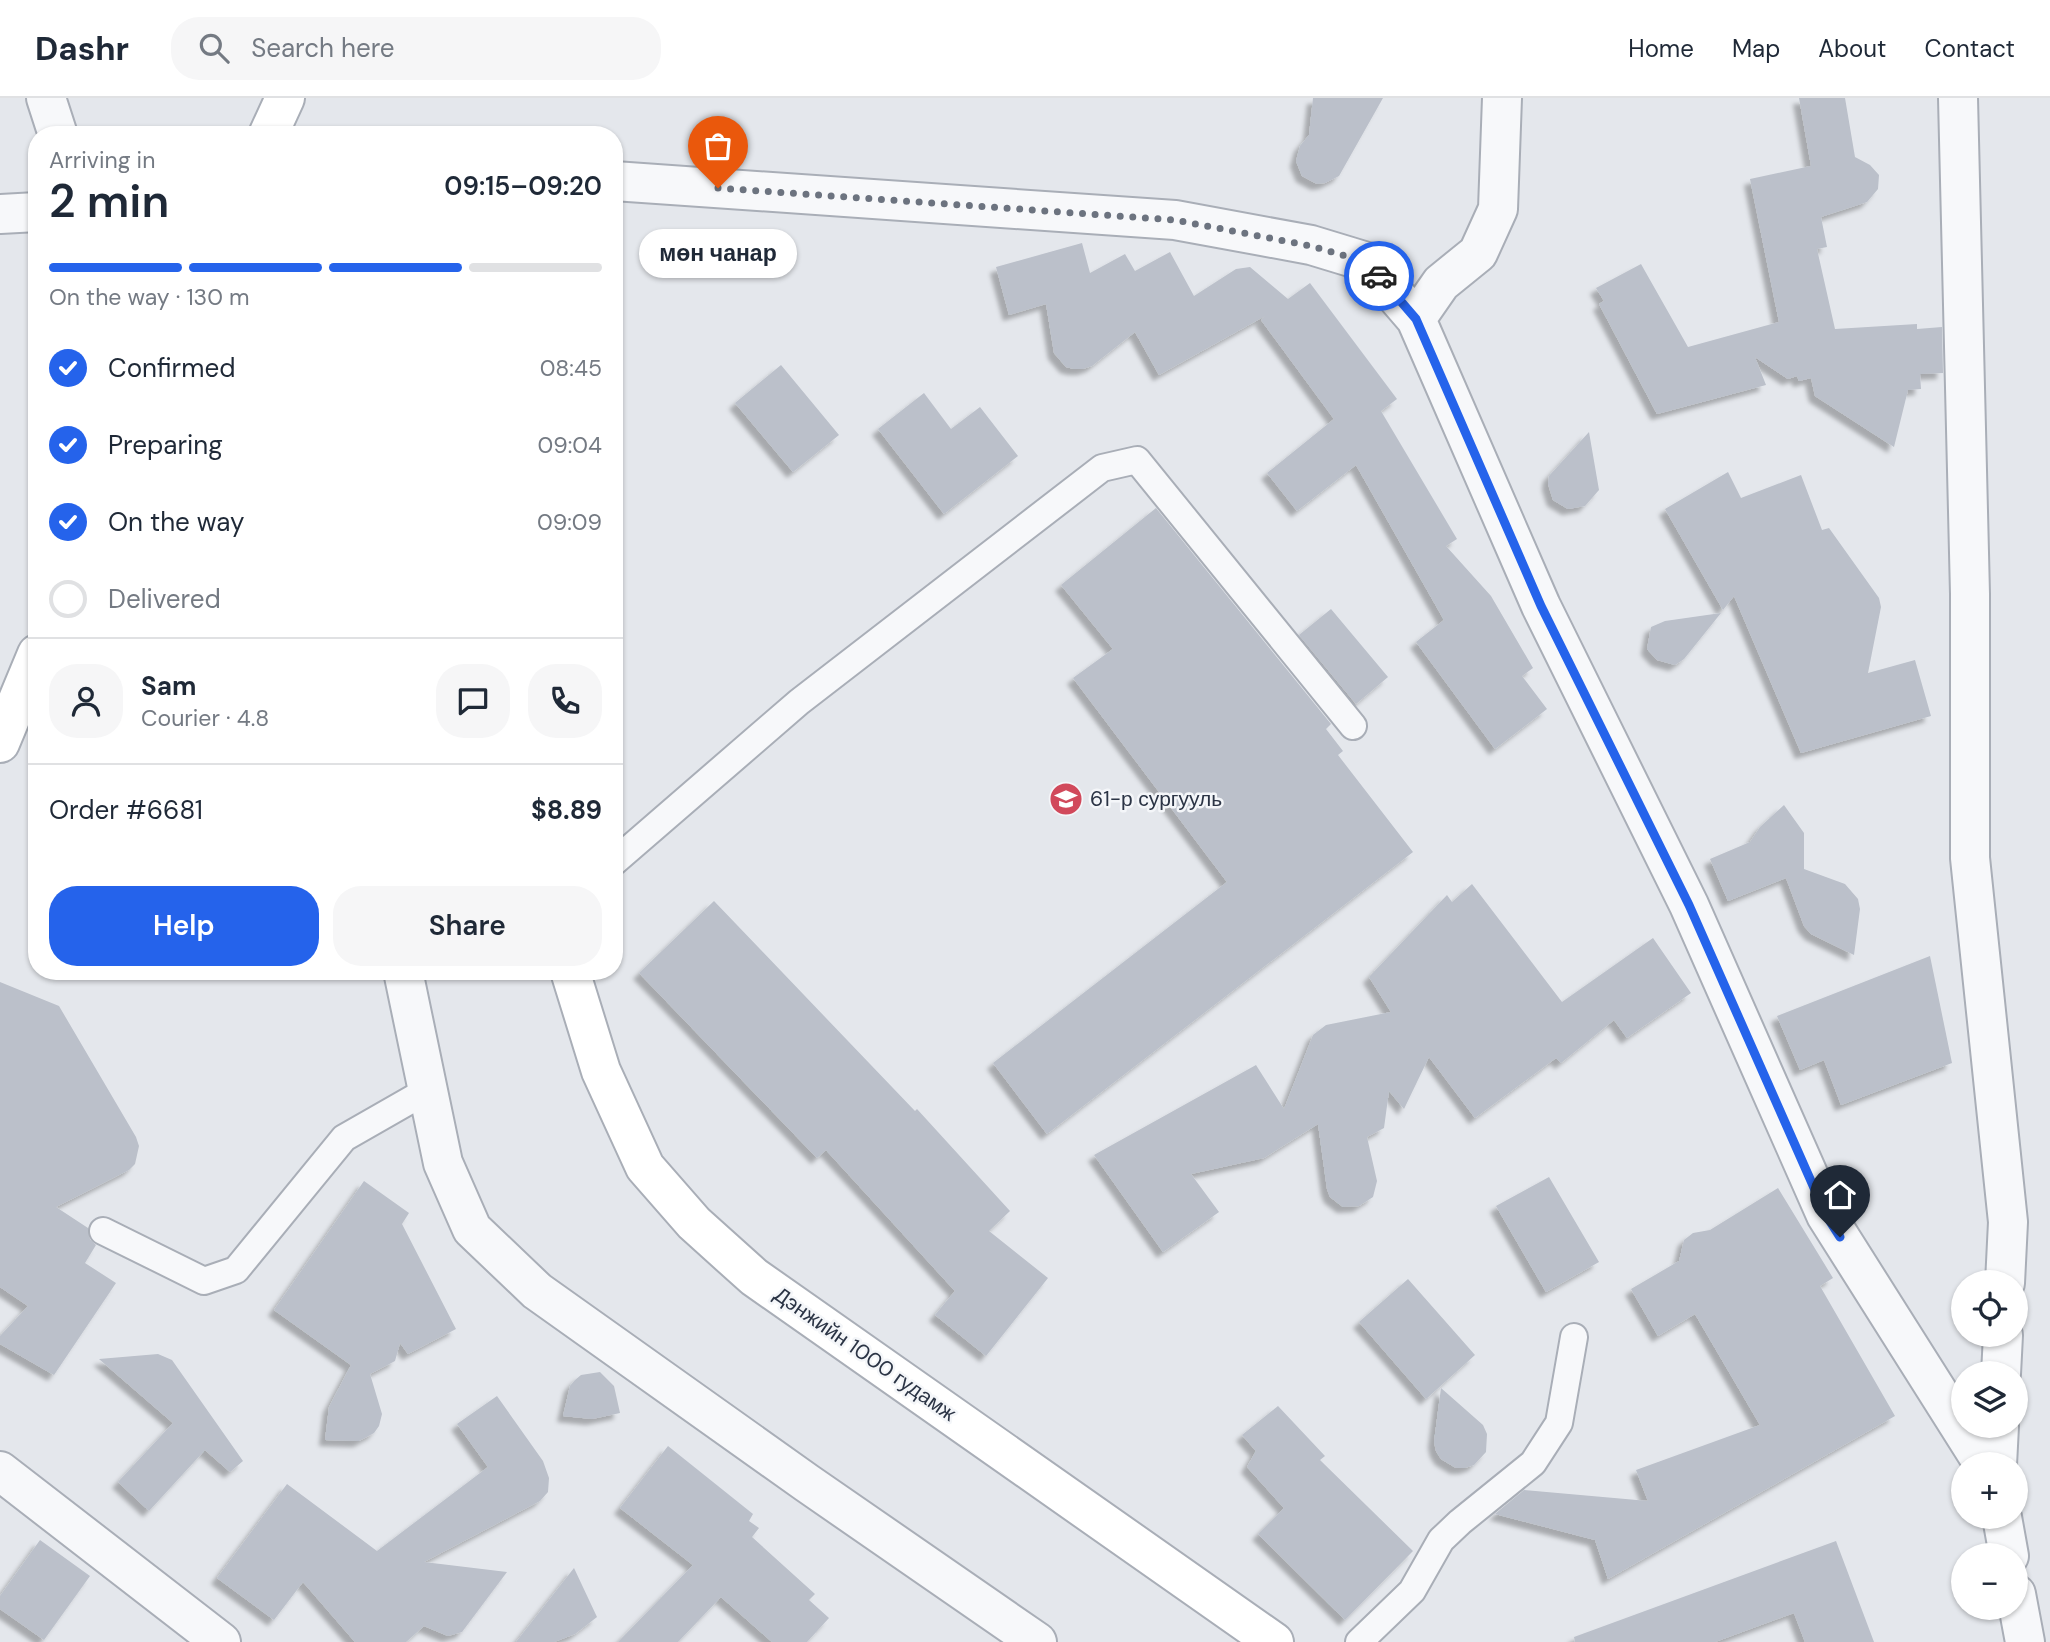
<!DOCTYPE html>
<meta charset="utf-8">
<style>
:root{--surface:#fff;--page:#f6f6f7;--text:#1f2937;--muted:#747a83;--line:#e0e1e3;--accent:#2563eb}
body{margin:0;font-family:"DM Sans",sans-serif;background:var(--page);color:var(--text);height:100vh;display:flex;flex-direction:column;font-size:26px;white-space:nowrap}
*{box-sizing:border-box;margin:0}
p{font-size:23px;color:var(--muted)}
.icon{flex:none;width:38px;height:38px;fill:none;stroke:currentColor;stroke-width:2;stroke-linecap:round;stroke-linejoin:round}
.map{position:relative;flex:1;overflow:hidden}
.side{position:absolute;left:28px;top:28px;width:595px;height:854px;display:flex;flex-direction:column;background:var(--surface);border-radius:28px;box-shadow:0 2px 5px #0004}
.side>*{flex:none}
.fabs{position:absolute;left:1951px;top:1172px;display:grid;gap:14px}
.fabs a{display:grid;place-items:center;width:77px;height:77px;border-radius:50%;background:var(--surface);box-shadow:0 2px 5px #0004;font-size:35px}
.pin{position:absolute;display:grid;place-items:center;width:60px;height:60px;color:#fff;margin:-72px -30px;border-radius:50% 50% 50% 0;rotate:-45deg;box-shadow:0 0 7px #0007}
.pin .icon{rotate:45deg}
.courier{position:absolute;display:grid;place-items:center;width:70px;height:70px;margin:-35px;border:5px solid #2563eb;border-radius:50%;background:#fff;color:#222;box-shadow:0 2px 9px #0007}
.bubble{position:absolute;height:49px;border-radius:24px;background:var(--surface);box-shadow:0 2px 5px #0004;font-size:23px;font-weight:600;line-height:49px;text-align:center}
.summary em{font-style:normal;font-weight:600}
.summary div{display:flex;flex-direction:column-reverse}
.summary{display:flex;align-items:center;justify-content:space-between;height:119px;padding:0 21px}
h1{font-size:46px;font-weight:600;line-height:52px}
.bar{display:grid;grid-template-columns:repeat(4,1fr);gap:10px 7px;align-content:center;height:84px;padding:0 21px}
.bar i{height:9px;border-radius:5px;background:var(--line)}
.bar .on{background:var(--accent)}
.bar p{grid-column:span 4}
.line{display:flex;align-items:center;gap:18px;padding:0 21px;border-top:2px solid var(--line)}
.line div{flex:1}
.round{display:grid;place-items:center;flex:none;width:74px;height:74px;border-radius:28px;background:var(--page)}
ol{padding:0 21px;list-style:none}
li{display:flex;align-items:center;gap:21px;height:77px}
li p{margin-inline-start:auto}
li .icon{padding:7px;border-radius:50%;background:var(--accent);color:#fff;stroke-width:4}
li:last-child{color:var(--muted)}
li i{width:38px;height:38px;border:4px solid var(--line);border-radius:50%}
.button{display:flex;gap:14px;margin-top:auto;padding:14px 21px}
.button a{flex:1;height:80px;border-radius:28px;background:var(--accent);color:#fff;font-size:28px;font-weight:600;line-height:80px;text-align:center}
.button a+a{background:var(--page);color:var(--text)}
header{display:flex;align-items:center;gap:42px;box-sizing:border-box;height:98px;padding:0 35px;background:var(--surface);border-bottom:2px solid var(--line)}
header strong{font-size:33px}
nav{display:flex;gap:38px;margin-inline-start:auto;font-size:24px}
.search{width:490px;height:63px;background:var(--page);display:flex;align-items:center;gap:18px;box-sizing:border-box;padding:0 24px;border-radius:28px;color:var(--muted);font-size:26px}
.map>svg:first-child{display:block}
</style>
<header>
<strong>Dashr</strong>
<div class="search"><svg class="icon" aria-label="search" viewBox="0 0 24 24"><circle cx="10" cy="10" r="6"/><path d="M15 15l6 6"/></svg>Search here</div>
<nav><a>Home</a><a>Map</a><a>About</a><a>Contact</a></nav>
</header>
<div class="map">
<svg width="2050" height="1544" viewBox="0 0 2050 1544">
<defs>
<filter id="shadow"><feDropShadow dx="-6" dy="6" stdDeviation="2" flood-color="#0004"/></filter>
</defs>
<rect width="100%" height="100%" fill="#e4e7ec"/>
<path fill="#bbc0ca" filter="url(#shadow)" d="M 1313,0 L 1383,0 L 1339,78 L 1325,85 L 1317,86 L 1302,78 L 1296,63 L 1300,48 L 1309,37 Z
M 1799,0 L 1845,0 L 1855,59 L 1870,67 L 1879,77 L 1878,91 L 1867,104 L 1821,119 L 1827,149 L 1817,151 L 1835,231 L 1917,226 L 1917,231 L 1942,229 L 1943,275 L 1920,276 L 1921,291 L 1908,292 L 1894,349 L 1815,298 L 1811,280 L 1799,283 L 1797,278 L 1788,281 L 1755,259 L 1766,287 L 1657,316 L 1599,206 L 1604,203 L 1596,190 L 1641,166 L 1688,249 L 1779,224 L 1750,81 L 1811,68 Z
M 1082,145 L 1090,175 L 1125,156 L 1135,173 L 1170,154 L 1194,198 L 1236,171 L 1250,169 L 1288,201 L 1310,185 L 1397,301 L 1381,313 L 1457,441 L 1446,448 L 1491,498 L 1533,570 L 1522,578 L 1547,611 L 1495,651 L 1416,544 L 1444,522 L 1356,367 L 1297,413 L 1267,375 L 1334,321 L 1261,222 L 1265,218 L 1159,277 L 1135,234 L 1092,268 L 1083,271 L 1074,271 L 1066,269 L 1054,255 L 1046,206 L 1009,217 L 996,169 Z
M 781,267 L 839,337 L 793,374 L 735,305 Z
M 924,295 L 951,331 L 980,309 L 1018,358 L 944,416 L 878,331 Z
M 1589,334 L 1599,392 L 1585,408 L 1568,411 L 1553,402 L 1548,386 L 1549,378 Z
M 1728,374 L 1741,400 L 1801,377 L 1822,432 L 1829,430 L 1879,500 L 1881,509 L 1868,575 L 1915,562 L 1931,618 L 1801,655 L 1734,498 L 1723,512 L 1665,411 Z
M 1156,410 L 1331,626 L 1326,631 L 1343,653 L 1338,657 L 1413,754 L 1047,1036 L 993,965 L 1227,784 L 1073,580 L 1113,551 L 1061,487 Z
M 1331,511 L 1388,579 L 1356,606 L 1299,537 Z
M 1721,515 L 1684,561 L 1675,567 L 1657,562 L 1647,551 L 1651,529 L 1665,523 Z
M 1784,707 L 1804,735 L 1804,771 L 1845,786 L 1858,801 L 1860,811 L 1854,857 L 1811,836 L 1804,828 L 1786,780 L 1728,803 L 1710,761 L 1750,744 L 1760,729 Z
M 1472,786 L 1562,904 L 1653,840 L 1691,895 L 1627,940 L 1614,922 L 1561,965 L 1556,960 L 1475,1020 L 1429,959 L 1404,1011 L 1389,993 L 1384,1030 L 1367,1039 L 1377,1083 L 1373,1099 L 1359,1108 L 1343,1109 L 1330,1099 L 1327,1091 L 1318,1026 L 1264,1060 L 1191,1076 L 1219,1114 L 1163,1154 L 1094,1057 L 1256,967 L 1284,1011 L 1313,937 L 1326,927 L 1391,914 L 1369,879 L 1447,797 L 1452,804 Z
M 714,803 L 915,1013 L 917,1011 L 1010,1113 L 989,1133 L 1048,1180 L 986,1258 L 935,1217 L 955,1193 L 826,1052 L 817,1060 L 639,875 Z
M 1930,858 L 1952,965 L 1841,1007 L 1824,962 L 1800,972 L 1777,918 Z
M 0,884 L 59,908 L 136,1039 L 139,1048 L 135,1066 L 129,1072 L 56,1109 L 88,1130 L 90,1141 L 96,1147 L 85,1165 L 116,1185 L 54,1277 L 0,1246 L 0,1238 L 28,1208 L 0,1189 Z
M 1549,1079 L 1599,1164 L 1546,1194 L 1496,1108 Z
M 364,1083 L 409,1115 L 402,1126 L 456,1231 L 408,1256 L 400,1245 L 395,1263 L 370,1276 L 382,1316 L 379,1328 L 374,1335 L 359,1343 L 325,1342 L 329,1309 L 351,1267 L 274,1212 Z
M 1778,1090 L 1833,1180 L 1820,1188 L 1895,1318 L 1608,1481 L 1595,1442 L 1495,1416 L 1524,1392 L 1648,1403 L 1636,1372 L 1760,1327 L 1695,1216 L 1658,1238 L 1631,1191 L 1679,1163 L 1684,1142 L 1693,1135 L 1710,1132 Z
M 1408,1181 L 1475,1257 L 1426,1301 L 1359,1224 Z
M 158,1256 L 172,1262 L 243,1363 L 230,1374 L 205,1352 L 149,1413 L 118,1384 L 173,1325 L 99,1261 Z
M 600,1274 L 614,1288 L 620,1315 L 592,1321 L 563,1318 L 570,1288 L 575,1282 L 581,1277 Z
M 1441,1290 L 1483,1327 L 1487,1336 L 1486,1354 L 1474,1367 L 1465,1370 L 1456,1370 L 1441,1361 L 1436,1353 L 1434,1344 Z
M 497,1298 L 543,1363 L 549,1380 L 548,1394 L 540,1403 L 424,1464 L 507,1474 L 462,1534 L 448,1538 L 424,1528 L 406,1544 L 355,1544 L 303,1484 L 274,1522 L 217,1480 L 287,1386 L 377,1453 L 488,1369 L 457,1326 Z
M 1278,1308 L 1325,1358 L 1320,1362 L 1413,1453 L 1345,1522 L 1258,1436 L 1284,1410 L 1247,1369 L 1256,1353 L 1242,1337 Z
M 668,1348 L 753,1416 L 749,1423 L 759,1430 L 752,1439 L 815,1496 L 809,1502 L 829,1520 L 807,1544 L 772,1544 L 721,1499 L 678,1544 L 618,1544 L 693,1467 L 620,1410 Z
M 40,1442 L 90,1478 L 44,1542 L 0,1511 L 0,1498 Z
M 1836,1443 L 1874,1544 L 1805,1544 L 1794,1515 L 1715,1544 L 1575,1544 L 1574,1539 Z
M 574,1470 L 597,1519 L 575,1536 L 554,1544 L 516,1544 Z"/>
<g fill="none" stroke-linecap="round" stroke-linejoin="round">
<defs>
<path id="lane" d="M 614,764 L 799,604 L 1102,370 L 1137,362 L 1353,628
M 103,1133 L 204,1183 L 236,1172 L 344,1040 L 428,992
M 1359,1544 L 1412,1493 L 1441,1442 L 1460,1424 L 1533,1365 L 1559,1325 L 1574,1239"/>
<path id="street" d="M 46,0 L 58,37
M 1958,0 L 1970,496 L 1970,760 L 2008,1124 L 2005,1185
M 614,83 L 1175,122 L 1311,147 L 1367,164 L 1416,221 L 1541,508 L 1689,807 L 1826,1117 L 1984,1367
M 0,116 L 37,114
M 1416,221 L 1441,185 L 1478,155 L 1498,111 L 1502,0
M 403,873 L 443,1065 L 472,1131 L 537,1193 L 807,1385 L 1037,1544
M 2001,1276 L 2003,1237
M 1997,1367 L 1999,1328
M 0,1373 L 221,1544
M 2002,1419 L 2009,1458
M 2016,1496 L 2025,1544"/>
<path id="secondary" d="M 268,37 L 285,0
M 0,645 L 37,556
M 570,873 L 601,973 L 645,1069 L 694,1125 L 754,1179 L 1274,1544"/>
</defs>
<use href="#lane" stroke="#a9aeb7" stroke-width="30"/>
<use href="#street" stroke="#a9aeb7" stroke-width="42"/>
<use href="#secondary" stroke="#a9aeb7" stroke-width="42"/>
<use href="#lane" stroke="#f7f8fa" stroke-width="26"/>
<use href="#street" stroke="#f7f8fa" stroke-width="38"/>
<use href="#secondary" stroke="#fff" stroke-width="38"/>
</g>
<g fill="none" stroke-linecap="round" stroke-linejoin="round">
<path stroke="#6c737f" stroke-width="7" stroke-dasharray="0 12.6" d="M 718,90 L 1175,122 L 1311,148 L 1367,164 L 1379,178"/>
<path stroke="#2563eb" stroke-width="9" d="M 1379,178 L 1416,221 L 1541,508 L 1689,807 L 1826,1117 L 1840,1139"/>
</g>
<defs>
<symbol id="school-disc" viewBox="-11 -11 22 22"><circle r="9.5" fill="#d1495b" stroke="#f4f6f9"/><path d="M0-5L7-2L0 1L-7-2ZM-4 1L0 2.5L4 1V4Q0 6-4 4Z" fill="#fff"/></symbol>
</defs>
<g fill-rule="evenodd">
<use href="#school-disc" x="1047" y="682" width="38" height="38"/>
</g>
<g text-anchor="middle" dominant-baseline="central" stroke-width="5" stroke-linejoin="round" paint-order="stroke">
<g font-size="21" fill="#2b3445" stroke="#f4f6f9" text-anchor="start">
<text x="1090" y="701">61-р сургууль</text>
</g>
<g font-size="21" fill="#2b3445" stroke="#f4f6f9">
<text transform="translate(865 1256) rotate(35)">Дэнжийн 1000 гудамж</text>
</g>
</g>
</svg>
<div class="fabs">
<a><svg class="icon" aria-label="locate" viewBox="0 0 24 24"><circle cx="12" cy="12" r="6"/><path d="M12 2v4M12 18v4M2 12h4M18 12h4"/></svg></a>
<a><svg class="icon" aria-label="layers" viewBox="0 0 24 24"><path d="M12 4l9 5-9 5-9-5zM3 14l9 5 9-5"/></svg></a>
<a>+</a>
<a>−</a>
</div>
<div class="pin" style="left:718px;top:90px;background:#ea580c"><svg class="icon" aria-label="bag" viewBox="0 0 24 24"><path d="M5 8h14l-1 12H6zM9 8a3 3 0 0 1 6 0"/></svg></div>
<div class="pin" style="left:1840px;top:1139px;background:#1f2937"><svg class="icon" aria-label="home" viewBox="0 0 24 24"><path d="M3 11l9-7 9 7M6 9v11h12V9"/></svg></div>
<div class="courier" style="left:1379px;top:178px"><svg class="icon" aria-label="car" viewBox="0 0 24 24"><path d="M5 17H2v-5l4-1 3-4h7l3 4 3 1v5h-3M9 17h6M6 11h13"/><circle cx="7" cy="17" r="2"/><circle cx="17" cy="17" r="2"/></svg></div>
<div class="bubble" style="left:639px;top:131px;width:158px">мөн чанар</div>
<section class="side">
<div class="summary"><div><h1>2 min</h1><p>Arriving in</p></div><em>09:15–09:20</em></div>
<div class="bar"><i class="on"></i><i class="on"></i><i class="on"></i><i></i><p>On the way · 130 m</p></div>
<ol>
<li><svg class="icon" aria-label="check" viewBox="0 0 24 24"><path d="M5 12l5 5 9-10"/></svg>Confirmed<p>08:45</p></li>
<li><svg class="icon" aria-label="check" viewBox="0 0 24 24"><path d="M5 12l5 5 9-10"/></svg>Preparing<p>09:04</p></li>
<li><svg class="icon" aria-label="check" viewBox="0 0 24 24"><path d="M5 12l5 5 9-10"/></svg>On the way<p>09:09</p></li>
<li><i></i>Delivered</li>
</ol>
<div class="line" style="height:126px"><a class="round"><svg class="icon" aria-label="person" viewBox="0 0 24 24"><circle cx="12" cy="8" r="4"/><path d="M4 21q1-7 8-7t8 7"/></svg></a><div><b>Sam</b><p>Courier · 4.8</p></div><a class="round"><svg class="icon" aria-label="chat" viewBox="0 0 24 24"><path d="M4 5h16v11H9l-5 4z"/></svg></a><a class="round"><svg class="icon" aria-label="phone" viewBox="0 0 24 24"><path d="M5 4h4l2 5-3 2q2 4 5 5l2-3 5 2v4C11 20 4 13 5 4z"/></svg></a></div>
<div class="line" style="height:91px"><div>Order #6681</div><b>$8.89</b></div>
<div class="button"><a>Help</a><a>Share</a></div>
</section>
</div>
